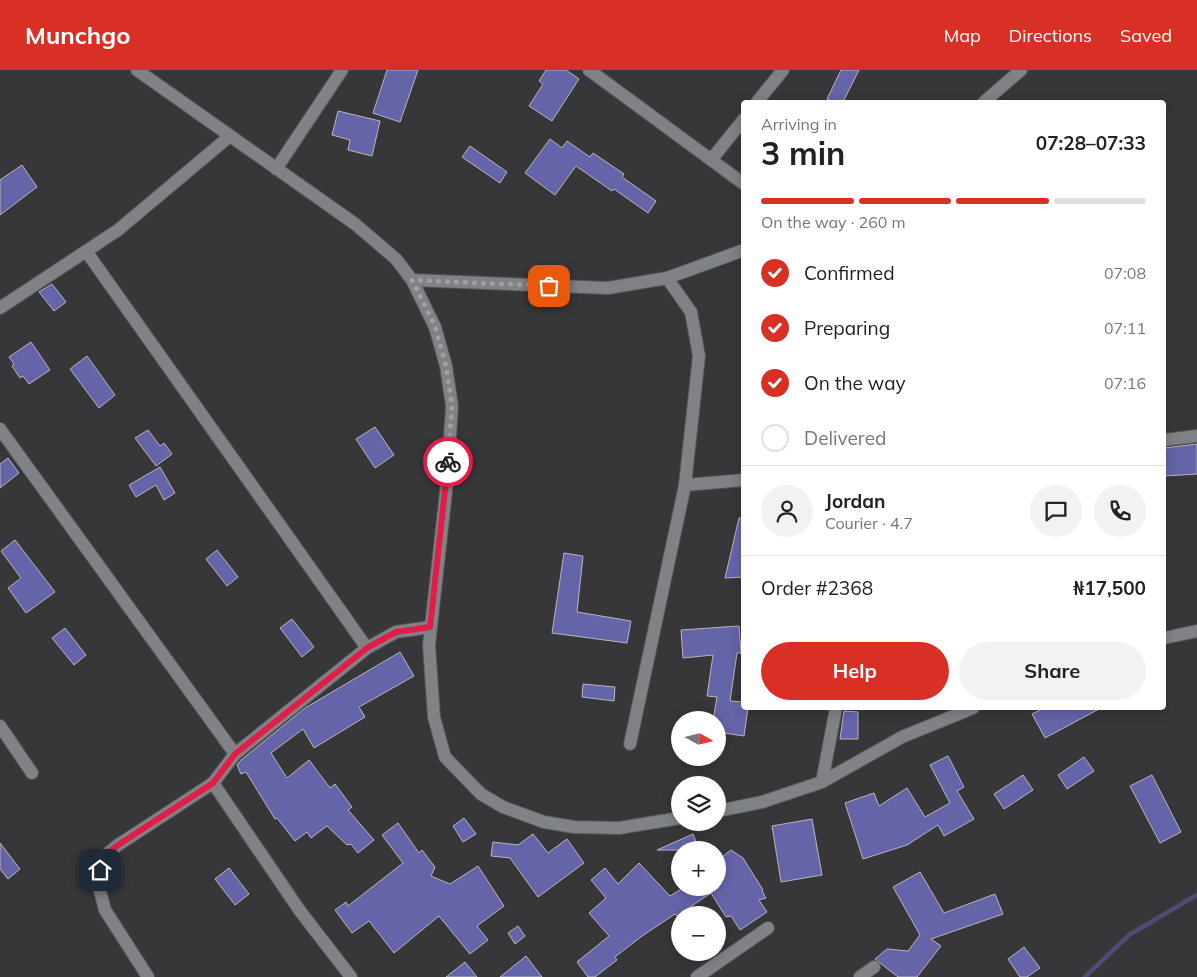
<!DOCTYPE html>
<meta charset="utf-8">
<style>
:root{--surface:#fff;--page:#f2f2f2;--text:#222;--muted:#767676;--line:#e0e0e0;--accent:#d93025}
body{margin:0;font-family:Mulish,sans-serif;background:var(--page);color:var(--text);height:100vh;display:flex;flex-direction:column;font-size:19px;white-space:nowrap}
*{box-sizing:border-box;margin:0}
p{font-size:16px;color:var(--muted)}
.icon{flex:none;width:28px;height:28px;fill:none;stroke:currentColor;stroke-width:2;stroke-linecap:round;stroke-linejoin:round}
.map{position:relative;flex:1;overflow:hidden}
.sheet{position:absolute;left:741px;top:30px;width:425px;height:610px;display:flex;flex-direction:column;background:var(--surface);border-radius:5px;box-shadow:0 2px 12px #0003}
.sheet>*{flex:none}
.needle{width:32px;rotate:98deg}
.controls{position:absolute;left:671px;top:641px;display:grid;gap:10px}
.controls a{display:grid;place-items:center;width:55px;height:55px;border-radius:50%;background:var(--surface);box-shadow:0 2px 12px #0003;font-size:25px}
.pin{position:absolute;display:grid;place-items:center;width:42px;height:42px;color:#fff;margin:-21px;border-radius:10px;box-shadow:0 2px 8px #0006}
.courier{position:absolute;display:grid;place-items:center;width:50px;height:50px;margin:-25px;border:4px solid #e11d48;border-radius:50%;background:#fff;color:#222;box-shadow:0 1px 6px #0007}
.headline em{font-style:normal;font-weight:700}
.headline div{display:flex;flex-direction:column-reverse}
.headline{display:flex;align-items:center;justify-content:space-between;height:85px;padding:0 20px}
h1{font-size:32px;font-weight:700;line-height:38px}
.bar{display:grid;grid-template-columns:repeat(4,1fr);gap:8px 5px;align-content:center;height:60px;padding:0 20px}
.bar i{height:6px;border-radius:4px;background:var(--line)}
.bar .current{background:var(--accent)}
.bar p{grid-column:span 4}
.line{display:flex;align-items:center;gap:12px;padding:0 20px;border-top:1px solid var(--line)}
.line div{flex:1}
.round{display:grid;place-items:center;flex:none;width:52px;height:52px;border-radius:26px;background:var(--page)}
ol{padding:0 20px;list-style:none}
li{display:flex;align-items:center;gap:15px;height:55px}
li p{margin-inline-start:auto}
li .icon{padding:5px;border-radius:50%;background:var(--accent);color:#fff;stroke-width:4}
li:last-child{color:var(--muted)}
li i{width:28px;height:28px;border:2px solid var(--line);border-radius:50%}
.button{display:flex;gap:10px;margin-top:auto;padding:10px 20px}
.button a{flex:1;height:58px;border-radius:30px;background:var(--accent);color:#fff;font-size:20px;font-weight:700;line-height:58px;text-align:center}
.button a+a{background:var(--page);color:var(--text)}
header{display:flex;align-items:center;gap:30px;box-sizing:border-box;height:70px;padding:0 25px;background:var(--accent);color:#fff}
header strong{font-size:24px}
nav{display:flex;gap:28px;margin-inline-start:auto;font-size:18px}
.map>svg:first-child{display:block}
</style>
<header>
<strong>Munchgo</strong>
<nav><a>Map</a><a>Directions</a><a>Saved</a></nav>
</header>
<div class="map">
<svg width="1197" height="907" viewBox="0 0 1197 907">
<rect width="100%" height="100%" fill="#37373a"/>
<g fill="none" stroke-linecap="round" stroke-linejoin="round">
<path stroke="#524a76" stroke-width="4.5" d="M 1085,907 L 1129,865 L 1197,825"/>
</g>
<path fill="#6564a9" stroke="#b7b7bb" d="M 387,0 L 418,0 L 400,52 L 373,43 Z
M 546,0 L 566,0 L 579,9 L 552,51 L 529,36 L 543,14 L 539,11 Z
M 841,0 L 859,0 L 843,32 L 833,32 L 827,29 Z
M 338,41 L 380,51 L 372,86 L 348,80 L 350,70 L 332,65 Z
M 550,69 L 562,78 L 567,71 L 590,87 L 593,83 L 624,104 L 622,107 L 656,131 L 648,143 L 614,119 L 612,121 L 576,96 L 555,125 L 525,103 Z
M 470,76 L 507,102 L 500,113 L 462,87 Z
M 22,95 L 37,117 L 0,145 L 0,110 Z
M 52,214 L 66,232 L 54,241 L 39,222 Z
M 31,272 L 50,300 L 29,314 L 23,306 L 20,308 L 12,296 L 14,294 L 9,287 Z
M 87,286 L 115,325 L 99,338 L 70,299 Z
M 375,357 L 394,385 L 375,398 L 356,369 Z
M 148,360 L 160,376 L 164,373 L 172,384 L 156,396 L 135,368 Z
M 1197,374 L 1197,404 L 1164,406 L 1164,378 Z
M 8,388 L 19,403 L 0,418 L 0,394 Z
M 160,397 L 175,423 L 164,430 L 156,415 L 136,427 L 129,415 Z
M 739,448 L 744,448 L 744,507 L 725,508 Z
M 15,470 L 55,522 L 26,543 L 8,518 L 21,508 L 1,481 Z
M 217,480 L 238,507 L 227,516 L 206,489 Z
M 564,483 L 583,486 L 577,542 L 631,551 L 627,573 L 552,563 Z
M 292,549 L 314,577 L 302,587 L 280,558 Z
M 739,556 L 741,583 L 737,583 L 730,631 L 744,632 L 744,638 L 748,638 L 744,666 L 718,662 L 718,650 L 713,650 L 717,627 L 707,626 L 713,585 L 683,588 L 681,560 Z
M 65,558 L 86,585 L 74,595 L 52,568 Z
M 400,582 L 414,606 L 359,637 L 365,647 L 314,678 L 303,659 L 271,683 L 287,708 L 309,690 L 330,718 L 335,714 L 352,737 L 348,740 L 374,770 L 358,783 L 351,774 L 347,775 L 327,756 L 311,768 L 307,762 L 295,771 L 277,748 L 275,749 L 246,702 L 241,704 L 237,695 L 241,690 L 305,638 Z
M 583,614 L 615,617 L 614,631 L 582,627 Z
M 1044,638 L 1101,638 L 1045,668 L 1032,644 Z
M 844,641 L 858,642 L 858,669 L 840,669 Z
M 948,686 L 964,717 L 957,721 L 974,749 L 944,766 L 938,755 L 907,775 L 863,789 L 845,733 L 874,723 L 879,736 L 907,718 L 925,747 L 950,733 L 930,695 Z
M 1084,687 L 1094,701 L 1067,719 L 1058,705 Z
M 1023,705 L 1033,720 L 1004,739 L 994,724 Z
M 1152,705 L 1181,762 L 1160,773 L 1130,716 Z
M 464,748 L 476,764 L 463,772 L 453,756 Z
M 812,749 L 822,805 L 781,812 L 772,756 Z
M 398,753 L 419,783 L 422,780 L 435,797 L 431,806 L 450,814 L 478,796 L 504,836 L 477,856 L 488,870 L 470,884 L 439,846 L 394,883 L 369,851 L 352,863 L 335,840 L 346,832 L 348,836 L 403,793 L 382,765 Z
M 533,764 L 548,783 L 567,769 L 584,793 L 538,827 L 510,788 L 491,786 L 493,772 L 518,775 Z
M 693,764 L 699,780 L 657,780 Z
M 0,773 L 20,799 L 8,809 L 0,799 Z
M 731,780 L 743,788 L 763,820 L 762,821 L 766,828 L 759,830 L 767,842 L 740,860 L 731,846 L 726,847 L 711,823 L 677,846 L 675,844 L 642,866 L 615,887 L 617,890 L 595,907 L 588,907 L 577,892 L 609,866 L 589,843 L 606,828 L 591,810 L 605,798 L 618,814 L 639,793 L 670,826 L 683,818 L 718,818 L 718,790 Z
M 229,798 L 249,824 L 235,835 L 215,809 Z
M 920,802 L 944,843 L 995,824 L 1003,844 L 931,869 L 941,876 L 917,907 L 898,907 L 875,889 L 887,879 L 908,881 L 920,865 L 893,817 Z
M 518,856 L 525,866 L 515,874 L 508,863 Z
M 1024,877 L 1040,898 L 1027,907 L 1020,907 L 1008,889 Z
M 526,886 L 542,907 L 500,907 Z
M 465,892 L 477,907 L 446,907 Z"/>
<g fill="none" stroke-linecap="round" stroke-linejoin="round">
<defs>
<path id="minor" d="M 137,0 L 355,154 L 396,189 L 412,210 L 435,257 L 446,296 L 452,336 L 447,413 L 429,575 L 434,647 L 445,687 L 481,724 L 503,737 L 544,752 L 574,757 L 619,758 L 680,748
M 589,0 L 744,114
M 757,32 L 783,0
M 984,32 L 1021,0
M 711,90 L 744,49
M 276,99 L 342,0
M 86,181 L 367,578
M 412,210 L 608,218 L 667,208 L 744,180
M 0,238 L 118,160 L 230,66
M 0,359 L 235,684
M 1164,370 L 1197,366
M 685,415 L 744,410
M 1164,568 L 1197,561
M 0,656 L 32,703
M 630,674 L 685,415 L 699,286 L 691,242 L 667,208
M 822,712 L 836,638
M 718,741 L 762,732 L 822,712 L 902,667 L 973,638
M 148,907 L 105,840 L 98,813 L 102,788 L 118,775 L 213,713
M 351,907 L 300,841 L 213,713 L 235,684 L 367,578 L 396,562 L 430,557
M 697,907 L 768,858
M 860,907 L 874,897"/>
</defs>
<use href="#minor" stroke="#565659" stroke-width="14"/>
<use href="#minor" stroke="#818285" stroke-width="12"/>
</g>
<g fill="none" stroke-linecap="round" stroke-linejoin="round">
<path stroke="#a0a0a3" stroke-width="5" stroke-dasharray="0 9" d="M 448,392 L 452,336 L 446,296 L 435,256 L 412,210 L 549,216"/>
<path stroke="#e11d48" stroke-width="6" d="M 100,800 L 102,788 L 118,775 L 213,713 L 235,684 L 367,578 L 396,562 L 430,557 L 448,392"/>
</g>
</svg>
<div class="controls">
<a><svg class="needle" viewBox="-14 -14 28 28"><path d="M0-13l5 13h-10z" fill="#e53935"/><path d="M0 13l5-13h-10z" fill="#767676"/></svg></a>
<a><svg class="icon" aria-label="layers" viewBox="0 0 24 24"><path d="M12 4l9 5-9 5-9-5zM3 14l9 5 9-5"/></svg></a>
<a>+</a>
<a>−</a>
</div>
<div class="pin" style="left:549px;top:216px;background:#ea580c"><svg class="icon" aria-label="bag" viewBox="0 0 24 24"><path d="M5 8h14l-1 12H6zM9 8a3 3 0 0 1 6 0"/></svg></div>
<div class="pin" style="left:100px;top:800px;background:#1f2937"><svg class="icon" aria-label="home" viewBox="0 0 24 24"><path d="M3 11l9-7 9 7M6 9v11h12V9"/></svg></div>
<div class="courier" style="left:448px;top:392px"><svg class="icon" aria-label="bike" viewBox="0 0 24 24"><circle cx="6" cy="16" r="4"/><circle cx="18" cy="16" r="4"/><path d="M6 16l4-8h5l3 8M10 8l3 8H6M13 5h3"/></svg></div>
<section class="sheet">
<div class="headline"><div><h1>3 min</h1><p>Arriving in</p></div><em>07:28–07:33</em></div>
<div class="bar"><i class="current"></i><i class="current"></i><i class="current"></i><i></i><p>On the way · 260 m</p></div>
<ol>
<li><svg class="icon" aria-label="check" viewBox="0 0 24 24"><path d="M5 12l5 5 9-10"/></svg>Confirmed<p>07:08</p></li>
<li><svg class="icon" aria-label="check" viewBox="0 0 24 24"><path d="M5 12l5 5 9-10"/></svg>Preparing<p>07:11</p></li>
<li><svg class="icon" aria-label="check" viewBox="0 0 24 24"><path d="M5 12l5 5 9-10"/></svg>On the way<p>07:16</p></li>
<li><i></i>Delivered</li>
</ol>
<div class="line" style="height:90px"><a class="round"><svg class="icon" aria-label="person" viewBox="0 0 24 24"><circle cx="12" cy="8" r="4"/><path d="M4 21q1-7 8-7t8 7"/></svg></a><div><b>Jordan</b><p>Courier · 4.7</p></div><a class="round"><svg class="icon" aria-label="chat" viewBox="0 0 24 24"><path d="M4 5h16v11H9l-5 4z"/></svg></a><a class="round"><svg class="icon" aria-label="phone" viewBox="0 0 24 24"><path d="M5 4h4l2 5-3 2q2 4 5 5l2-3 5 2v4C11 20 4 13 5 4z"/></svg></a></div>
<div class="line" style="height:65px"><div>Order #2368</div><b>₦17,500</b></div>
<div class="button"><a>Help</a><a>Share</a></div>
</section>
</div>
